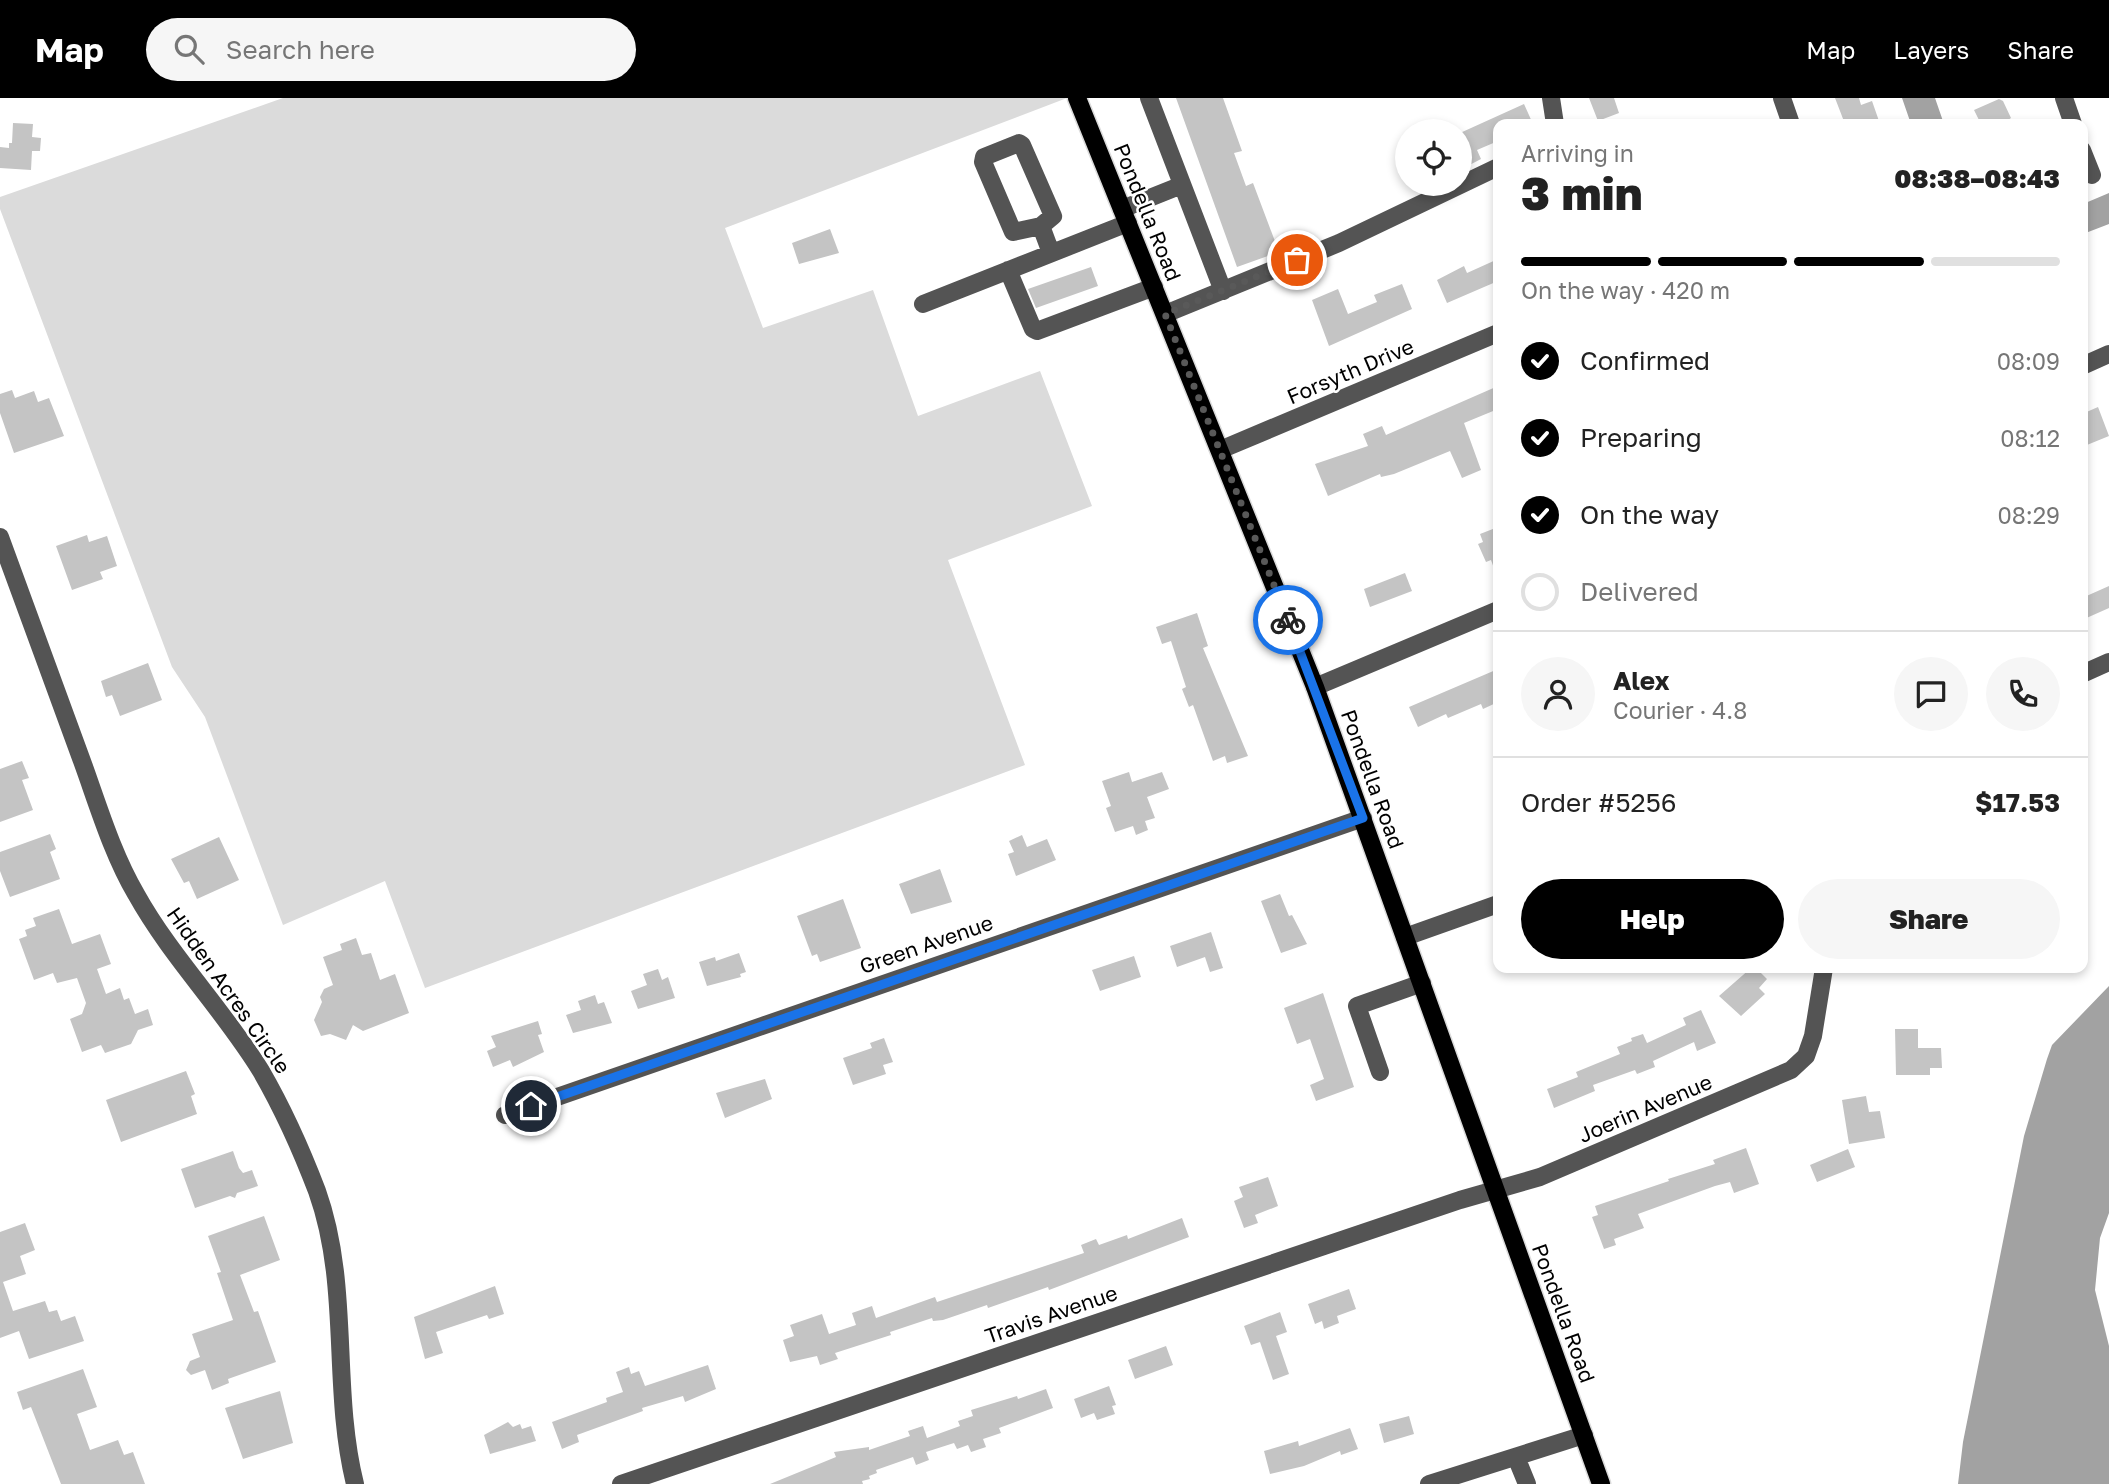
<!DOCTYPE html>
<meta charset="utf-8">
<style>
:root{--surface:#fff;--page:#f6f6f6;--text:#222;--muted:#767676;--line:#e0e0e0;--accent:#000}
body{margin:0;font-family:"Golos Text",sans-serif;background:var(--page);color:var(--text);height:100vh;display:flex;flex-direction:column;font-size:26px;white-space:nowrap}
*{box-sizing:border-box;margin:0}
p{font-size:23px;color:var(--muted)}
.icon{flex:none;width:38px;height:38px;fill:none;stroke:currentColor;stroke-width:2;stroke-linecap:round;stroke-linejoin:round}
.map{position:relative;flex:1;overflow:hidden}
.sheet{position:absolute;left:1493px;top:21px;width:595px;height:854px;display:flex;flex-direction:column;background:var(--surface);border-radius:14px;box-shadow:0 4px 10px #0003}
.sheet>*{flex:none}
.buttons{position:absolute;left:1395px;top:21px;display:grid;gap:14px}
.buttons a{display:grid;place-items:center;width:77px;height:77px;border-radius:50%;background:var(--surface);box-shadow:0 4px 10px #0003;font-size:35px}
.pin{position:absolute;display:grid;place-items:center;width:60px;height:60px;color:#fff;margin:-30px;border:4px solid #fff;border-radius:50%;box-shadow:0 2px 7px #0007}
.courier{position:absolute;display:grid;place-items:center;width:70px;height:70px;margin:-35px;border:5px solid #1a73e8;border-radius:50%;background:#fff;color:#222;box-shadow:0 2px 9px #0007}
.summary em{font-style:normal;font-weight:800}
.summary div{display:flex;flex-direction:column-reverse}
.summary{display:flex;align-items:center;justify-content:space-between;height:119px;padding:0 28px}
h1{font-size:46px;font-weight:800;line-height:52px}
.bar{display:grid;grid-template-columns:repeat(4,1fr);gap:10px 7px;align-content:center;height:84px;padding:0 28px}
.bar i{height:9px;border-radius:5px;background:var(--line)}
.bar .active{background:var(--accent)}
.bar p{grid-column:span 4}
.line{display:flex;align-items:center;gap:18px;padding:0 28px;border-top:2px solid var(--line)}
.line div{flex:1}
.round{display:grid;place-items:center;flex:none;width:74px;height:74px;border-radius:37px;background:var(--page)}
ol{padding:0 28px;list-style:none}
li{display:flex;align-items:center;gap:21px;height:77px}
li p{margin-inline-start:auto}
li .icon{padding:7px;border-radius:50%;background:var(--accent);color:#fff;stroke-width:4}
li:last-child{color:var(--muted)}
li i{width:38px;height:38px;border:4px solid var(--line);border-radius:50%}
.cta{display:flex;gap:14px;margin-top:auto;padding:14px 28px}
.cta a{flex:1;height:80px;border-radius:42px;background:var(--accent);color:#fff;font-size:28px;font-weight:800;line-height:80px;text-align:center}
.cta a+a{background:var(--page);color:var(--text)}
header{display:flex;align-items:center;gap:42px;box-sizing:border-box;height:98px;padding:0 35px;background:var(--accent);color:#fff}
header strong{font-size:33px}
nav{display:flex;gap:38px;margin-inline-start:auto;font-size:24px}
.search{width:490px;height:63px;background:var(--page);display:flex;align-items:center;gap:18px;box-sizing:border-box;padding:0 24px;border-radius:38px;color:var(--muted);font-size:26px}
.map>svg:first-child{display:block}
</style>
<header>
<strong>Map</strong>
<div class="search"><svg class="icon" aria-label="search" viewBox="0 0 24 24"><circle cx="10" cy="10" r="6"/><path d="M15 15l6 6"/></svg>Search here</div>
<nav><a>Map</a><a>Layers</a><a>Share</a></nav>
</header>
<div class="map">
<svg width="2109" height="1386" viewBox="0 0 2109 1386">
<rect width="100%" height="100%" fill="#fff"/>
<path fill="#dbdbdb" d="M 283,0 L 1067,0 L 725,130 L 763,230 L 873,192 L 918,318 L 1040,273 L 1092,408 L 948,462 L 1025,667 L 425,890 L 385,783 L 283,827 L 205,619 L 172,569 L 0,111 L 0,99 Z"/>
<path fill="#a2a2a2" d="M 1902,0 L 1935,0 L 1944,26 L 1911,26 Z
M 2109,95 L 2109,126 L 2083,136 L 2083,106 Z
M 2109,888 L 2109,1115 L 2100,1140 L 2095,1192 L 2109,1248 L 2109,1386 L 1958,1386 L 1963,1344 L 2024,1038 L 2047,961 L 2052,947 Z"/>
<path fill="#c4c4c4" d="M 1176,0 L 1223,0 L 1242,53 L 1234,55 L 1246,88 L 1253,85 L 1279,154 L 1237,169 Z
M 1589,0 L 1614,0 L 1619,15 L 1598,23 Z
M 1835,0 L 1859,0 L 1861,7 L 1872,3 L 1879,23 L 1845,26 Z
M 1999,1 L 2003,3 L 2011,20 L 2008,22 L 2010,26 L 1981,26 L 1974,12 Z
M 1524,6 L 1533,26 L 1498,26 L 1498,43 L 1477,52 L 1481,61 L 1460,72 L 1460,35 Z
M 13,25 L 33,26 L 32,39 L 41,40 L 40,53 L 32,53 L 31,72 L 0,70 L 0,49 L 9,50 L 9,45 L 12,45 Z
M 830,131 L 839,155 L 799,166 L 792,145 Z
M 1498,161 L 1498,183 L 1447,205 L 1437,182 L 1464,168 L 1467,175 Z
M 1091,169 L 1098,188 L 1036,210 L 1028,191 Z
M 1402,186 L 1412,211 L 1329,248 L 1312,202 L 1338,191 L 1348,216 L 1377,204 L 1374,197 Z
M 1498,288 L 1498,311 L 1464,325 L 1481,372 L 1462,380 L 1450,353 L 1394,376 L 1381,379 L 1380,376 L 1328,398 L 1315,366 L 1368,348 L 1363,336 L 1382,328 L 1386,337 Z
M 12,292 L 15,300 L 34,293 L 38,304 L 49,300 L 64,338 L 14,355 L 0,315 L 0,296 Z
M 2098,309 L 2109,338 L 2082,349 L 2082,316 Z
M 1498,429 L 1498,479 L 1497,479 L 1491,462 L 1486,464 L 1478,446 L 1483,444 L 1480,436 Z
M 87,437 L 89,444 L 107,438 L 117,468 L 100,474 L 103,481 L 72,492 L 56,448 Z
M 1405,475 L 1412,493 L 1370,509 L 1364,491 Z
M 2109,488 L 2109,510 L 2082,522 L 2082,500 Z
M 1197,515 L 1208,548 L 1203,550 L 1248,658 L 1227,665 L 1225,658 L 1213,663 L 1193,607 L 1189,609 L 1182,591 L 1186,589 L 1171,543 L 1162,546 L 1156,529 Z
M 148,565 L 162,602 L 120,618 L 112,597 L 106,599 L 101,583 Z
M 1498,571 L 1498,604 L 1483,611 L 1481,606 L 1448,620 L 1446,616 L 1418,629 L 1409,609 Z
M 22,663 L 29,680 L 22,682 L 33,712 L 0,724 L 0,671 Z
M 1129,674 L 1132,684 L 1162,674 L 1169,691 L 1147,699 L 1155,720 L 1145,723 L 1148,732 L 1136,737 L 1133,728 L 1115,734 L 1106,710 L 1111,708 L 1102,683 Z
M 50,736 L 56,751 L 50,754 L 60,781 L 10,799 L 0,773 L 0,754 Z
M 1022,737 L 1027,749 L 1047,741 L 1056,762 L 1016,778 L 1008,756 L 1014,754 L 1009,743 Z
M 219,739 L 239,782 L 197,801 L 189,783 L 184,785 L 171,761 Z
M 940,771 L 952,804 L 911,816 L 899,786 Z
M 1280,796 L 1289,818 L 1292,817 L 1307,846 L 1281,855 L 1261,803 Z
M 843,801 L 861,850 L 820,864 L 817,856 L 812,858 L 797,818 Z
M 59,811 L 72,846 L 100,836 L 111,866 L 97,871 L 106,896 L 120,890 L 124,902 L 129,900 L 135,916 L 148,911 L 153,927 L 138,932 L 131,946 L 105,955 L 101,947 L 82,954 L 70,921 L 82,916 L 86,905 L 77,880 L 57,885 L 53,875 L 34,882 L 19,841 L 27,838 L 25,832 L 36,828 L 33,820 Z
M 1211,834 L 1223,870 L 1210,874 L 1205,859 L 1177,869 L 1170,848 Z
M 356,840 L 362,857 L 371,855 L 380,882 L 395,876 L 409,915 L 363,933 L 353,927 L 346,942 L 330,936 L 321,938 L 314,922 L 322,904 L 320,899 L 324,891 L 333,887 L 323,859 L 342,852 L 340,846 Z
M 739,855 L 746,874 L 740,876 L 741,879 L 707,888 L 699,864 L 715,859 L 716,863 Z
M 1134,858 L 1141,879 L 1100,893 L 1092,872 Z
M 1751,870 L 1756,870 L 1767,881 L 1759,890 L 1765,896 L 1741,918 L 1719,898 Z
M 658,871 L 662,882 L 668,879 L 675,900 L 638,911 L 631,893 L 647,887 L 643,876 Z
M 1323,895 L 1354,989 L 1316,1003 L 1310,987 L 1324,981 L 1310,941 L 1297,946 L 1284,910 Z
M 595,897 L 598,906 L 604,904 L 612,925 L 573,935 L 566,917 L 581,912 L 578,903 Z
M 1701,912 L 1716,945 L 1697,953 L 1694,944 L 1653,963 L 1655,969 L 1637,976 L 1635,972 L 1593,987 L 1595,993 L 1554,1010 L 1547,991 L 1578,979 L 1576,974 L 1620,956 L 1617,949 L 1632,943 L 1631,940 L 1643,936 L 1647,945 L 1686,927 L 1683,920 Z
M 538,923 L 542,936 L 538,937 L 544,954 L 513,969 L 510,962 L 493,969 L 487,953 L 496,949 L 491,938 Z
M 1895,931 L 1918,931 L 1918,950 L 1941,950 L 1942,970 L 1930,970 L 1930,977 L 1896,977 Z
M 884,940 L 893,964 L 883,967 L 886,976 L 853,987 L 843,960 L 872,950 L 870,945 Z
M 186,973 L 195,996 L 191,998 L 197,1016 L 121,1044 L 106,1002 Z
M 765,981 L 772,1001 L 725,1020 L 716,995 Z
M 1866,998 L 1869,1014 L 1880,1013 L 1885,1040 L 1849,1046 L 1842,1002 Z
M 1746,1050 L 1759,1086 L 1734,1095 L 1730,1084 L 1715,1088 L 1638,1116 L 1644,1130 L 1614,1141 L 1616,1147 L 1604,1151 L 1592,1119 L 1598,1117 L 1595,1108 L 1669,1083 L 1668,1081 L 1715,1066 L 1713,1062 Z
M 1848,1051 L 1855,1069 L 1817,1084 L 1810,1067 Z
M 233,1053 L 239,1070 L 243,1075 L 252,1072 L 258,1088 L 237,1095 L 235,1100 L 230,1098 L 195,1110 L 181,1071 Z
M 1268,1079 L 1278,1108 L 1255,1117 L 1258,1125 L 1244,1130 L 1234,1103 L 1243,1099 L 1239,1089 Z
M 264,1118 L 280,1162 L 240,1177 L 254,1214 L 258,1213 L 276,1264 L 228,1281 L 229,1285 L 212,1292 L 205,1272 L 191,1277 L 186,1272 L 190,1263 L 200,1259 L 192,1236 L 233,1222 L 217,1175 L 221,1174 L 208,1138 Z
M 1182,1120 L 1189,1139 L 1049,1192 L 1048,1189 L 988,1210 L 987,1207 L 943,1222 L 933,1223 L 932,1220 L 890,1234 L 891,1237 L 835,1255 L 838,1261 L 820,1267 L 817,1258 L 790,1264 L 783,1242 L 794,1238 L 790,1227 L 822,1216 L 829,1236 L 856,1227 L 852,1215 L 872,1208 L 876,1220 L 935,1199 L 937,1204 L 1084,1155 L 1081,1147 L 1096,1141 L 1099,1147 L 1127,1137 L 1128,1141 Z
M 25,1125 L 35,1152 L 20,1158 L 26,1176 L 3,1184 L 13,1213 L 45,1203 L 49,1214 L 57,1212 L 61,1223 L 75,1218 L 84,1243 L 29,1261 L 19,1233 L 0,1240 L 0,1134 Z
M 495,1188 L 504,1216 L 489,1221 L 487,1217 L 436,1234 L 443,1255 L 425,1261 L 414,1219 Z
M 1349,1191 L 1356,1211 L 1337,1218 L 1339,1225 L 1324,1231 L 1322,1223 L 1315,1226 L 1308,1206 Z
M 1280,1214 L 1287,1234 L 1276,1238 L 1289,1276 L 1273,1282 L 1260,1244 L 1251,1247 L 1244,1228 Z
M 1166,1248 L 1173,1267 L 1135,1281 L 1128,1262 Z
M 708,1267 L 716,1291 L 685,1304 L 683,1298 L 642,1310 L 643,1313 L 577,1337 L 579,1344 L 562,1351 L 552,1324 L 607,1304 L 606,1300 L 623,1294 L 616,1274 L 629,1269 L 631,1276 L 639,1273 L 645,1288 Z
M 83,1271 L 97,1309 L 77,1316 L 90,1352 L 118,1342 L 124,1357 L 133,1354 L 145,1386 L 61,1386 L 31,1309 L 23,1312 L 17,1294 Z
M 1109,1288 L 1116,1307 L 1112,1308 L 1115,1316 L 1097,1322 L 1094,1315 L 1081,1320 L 1074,1301 Z
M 1046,1291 L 1053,1310 L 999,1330 L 1001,1335 L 983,1341 L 986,1349 L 971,1354 L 968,1347 L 957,1351 L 954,1345 L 926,1354 L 929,1362 L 916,1367 L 913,1359 L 876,1372 L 877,1375 L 869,1378 L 870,1381 L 862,1383 L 863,1386 L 770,1386 L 836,1359 L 834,1354 L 869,1349 L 869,1352 L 910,1338 L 908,1333 L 923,1328 L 927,1340 L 960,1328 L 958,1323 L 973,1318 L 971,1312 L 1017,1298 L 1018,1301 Z
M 280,1293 L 293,1345 L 243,1361 L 225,1310 Z
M 1409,1318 L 1414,1336 L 1384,1345 L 1379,1326 Z
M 508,1324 L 513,1329 L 520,1326 L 522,1331 L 531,1328 L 536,1343 L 490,1356 L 484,1337 Z
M 1350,1330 L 1358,1351 L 1341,1357 L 1340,1353 L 1304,1368 L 1270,1376 L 1264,1353 L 1298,1343 L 1299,1348 Z"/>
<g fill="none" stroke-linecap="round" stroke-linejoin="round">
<defs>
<path id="major" d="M 1077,0 L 1315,589 L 1601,1386"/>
</defs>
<use href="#major" stroke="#dbdbdb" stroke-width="21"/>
<path stroke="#545454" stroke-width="18" d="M 1149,0 L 1223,193
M 1551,0 L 1555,26
M 1782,0 L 1791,26
M 2064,0 L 2073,26
M 2082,52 L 2092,77
M 1122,111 L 1182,87
M 1041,128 L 1013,134 L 983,64 L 984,59 L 1019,45 L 1022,47 L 1053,118 L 1041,128 L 1051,155
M 1008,172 L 1033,231 L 1037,233 L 1154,189
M 923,206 L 1128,125
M 1165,216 L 1339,145 L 1498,69
M 2082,268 L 2109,256
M 1220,352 L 1498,235
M 0,439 C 27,514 55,588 82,663 C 98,707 112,755 136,796 C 171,859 223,911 261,973 C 283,1011 301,1051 317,1093 C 351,1188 331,1289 355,1386
M 2082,576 L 2109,564
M 1315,589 L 1498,512
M 1405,839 L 1498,806
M 1380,974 L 1357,908 L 1422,885
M 505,1017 L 1363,720
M 1516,1359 L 1527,1386
M 621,1386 L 1460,1102 L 1540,1079 L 1791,972 L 1806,958 L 1813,938 L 1824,870
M 1429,1386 L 1584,1337"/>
<use href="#major" stroke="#000" stroke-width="18"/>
</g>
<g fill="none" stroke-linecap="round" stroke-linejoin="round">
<path stroke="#595959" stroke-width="7" stroke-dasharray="0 12.6" d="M 1288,522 L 1165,216 L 1297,162"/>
<path stroke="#1a73e8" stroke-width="9" d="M 531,1008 L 1363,720 L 1288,522"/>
</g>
<g text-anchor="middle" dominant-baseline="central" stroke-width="5" stroke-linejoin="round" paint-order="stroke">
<g font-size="21" fill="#000" stroke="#fff">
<text transform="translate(1148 114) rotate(68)">Pondella Road</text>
<text transform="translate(1350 273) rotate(-23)">Forsyth Drive</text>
<text transform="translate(1373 681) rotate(70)">Pondella Road</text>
<text transform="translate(926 846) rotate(-19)">Green Avenue</text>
<text transform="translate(229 892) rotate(55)">Hidden Acres Circle</text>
<text transform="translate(1645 1010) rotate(-23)">Joerin Avenue</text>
<text transform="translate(1564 1215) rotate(70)">Pondella Road</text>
<text transform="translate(1051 1216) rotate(-19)">Travis Avenue</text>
</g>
</g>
</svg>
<div class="buttons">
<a><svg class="icon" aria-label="locate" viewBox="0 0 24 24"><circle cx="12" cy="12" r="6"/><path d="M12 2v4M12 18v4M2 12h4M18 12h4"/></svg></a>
</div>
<div class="pin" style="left:1297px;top:162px;background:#ea580c"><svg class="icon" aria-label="bag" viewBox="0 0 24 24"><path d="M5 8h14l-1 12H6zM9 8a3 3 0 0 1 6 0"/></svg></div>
<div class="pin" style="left:531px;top:1008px;background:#1f2937"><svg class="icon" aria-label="home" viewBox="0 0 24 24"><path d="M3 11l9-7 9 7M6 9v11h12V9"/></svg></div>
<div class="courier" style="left:1288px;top:522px"><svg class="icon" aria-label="bike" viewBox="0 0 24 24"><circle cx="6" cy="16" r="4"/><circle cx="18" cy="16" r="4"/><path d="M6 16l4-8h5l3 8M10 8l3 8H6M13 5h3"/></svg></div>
<section class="sheet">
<div class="summary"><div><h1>3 min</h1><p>Arriving in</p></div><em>08:38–08:43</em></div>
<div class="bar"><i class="active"></i><i class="active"></i><i class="active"></i><i></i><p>On the way · 420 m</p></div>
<ol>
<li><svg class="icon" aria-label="check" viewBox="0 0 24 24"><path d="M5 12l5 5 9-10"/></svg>Confirmed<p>08:09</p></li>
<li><svg class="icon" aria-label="check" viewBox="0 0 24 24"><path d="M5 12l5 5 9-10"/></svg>Preparing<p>08:12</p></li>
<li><svg class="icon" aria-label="check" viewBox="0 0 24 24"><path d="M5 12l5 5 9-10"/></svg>On the way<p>08:29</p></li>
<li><i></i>Delivered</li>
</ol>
<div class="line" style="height:126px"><a class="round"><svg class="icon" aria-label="person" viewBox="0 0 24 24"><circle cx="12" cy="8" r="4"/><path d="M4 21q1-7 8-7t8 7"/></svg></a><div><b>Alex</b><p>Courier · 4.8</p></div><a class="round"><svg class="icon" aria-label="chat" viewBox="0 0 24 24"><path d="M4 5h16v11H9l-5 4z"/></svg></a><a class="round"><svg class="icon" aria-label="phone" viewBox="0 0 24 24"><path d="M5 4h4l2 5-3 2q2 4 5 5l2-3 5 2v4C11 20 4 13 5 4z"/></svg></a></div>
<div class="line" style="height:91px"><div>Order #5256</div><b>$17.53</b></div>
<div class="cta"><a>Help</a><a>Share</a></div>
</section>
</div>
